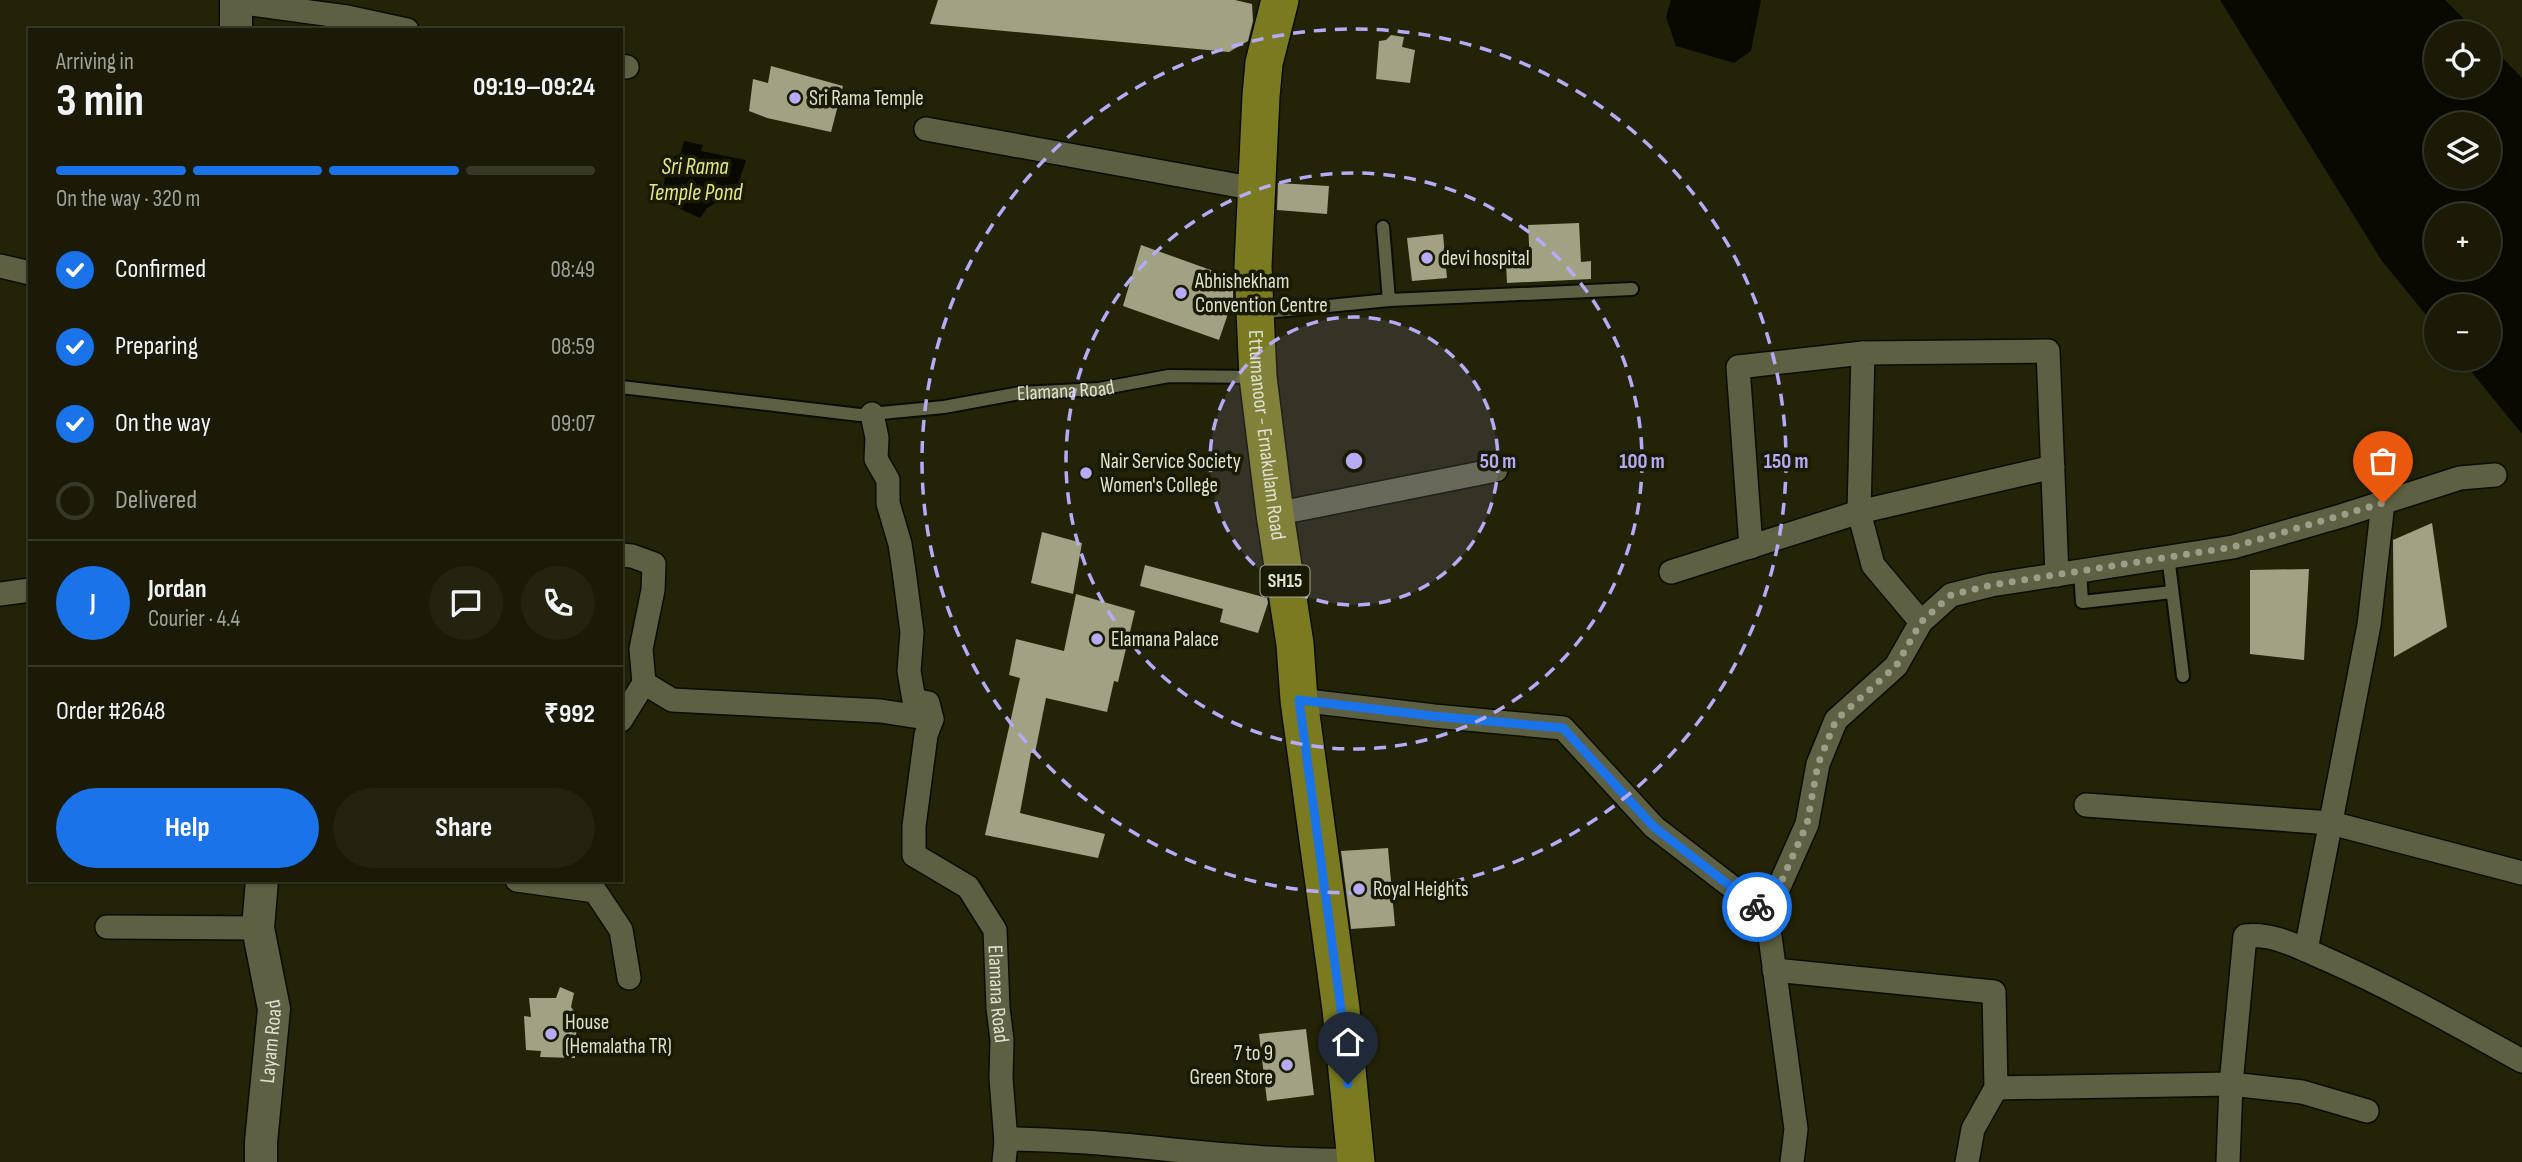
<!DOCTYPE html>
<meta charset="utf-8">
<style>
:root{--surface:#1a1a06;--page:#232310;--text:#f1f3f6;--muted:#9fa19b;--line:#383828;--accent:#1a73e8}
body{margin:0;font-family:"Sofia Sans Condensed",sans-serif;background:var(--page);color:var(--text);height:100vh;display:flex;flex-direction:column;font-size:26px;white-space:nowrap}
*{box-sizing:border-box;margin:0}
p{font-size:23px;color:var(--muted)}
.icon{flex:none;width:38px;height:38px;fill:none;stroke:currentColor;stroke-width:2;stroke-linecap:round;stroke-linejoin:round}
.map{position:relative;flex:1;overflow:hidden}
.side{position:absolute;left:28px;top:28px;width:595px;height:854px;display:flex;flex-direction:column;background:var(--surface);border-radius:0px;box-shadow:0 2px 5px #0004,0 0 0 2px var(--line)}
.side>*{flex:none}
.controls{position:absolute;left:2424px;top:21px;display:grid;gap:14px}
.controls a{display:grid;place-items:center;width:77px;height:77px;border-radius:50%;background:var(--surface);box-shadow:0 2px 5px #0004,0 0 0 2px var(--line);font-size:35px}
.pin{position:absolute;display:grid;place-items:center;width:60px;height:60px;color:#fff;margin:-72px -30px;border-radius:50% 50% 50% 0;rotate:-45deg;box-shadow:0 0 7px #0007}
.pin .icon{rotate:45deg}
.courier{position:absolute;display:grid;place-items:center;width:70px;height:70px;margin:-35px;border:5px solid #1a73e8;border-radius:50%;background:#fff;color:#222;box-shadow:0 2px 9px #0007}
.overview em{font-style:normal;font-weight:700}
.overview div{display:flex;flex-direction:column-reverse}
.overview{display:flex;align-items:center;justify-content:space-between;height:119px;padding:0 28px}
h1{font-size:46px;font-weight:700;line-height:52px}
.bar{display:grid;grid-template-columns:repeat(4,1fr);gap:10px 7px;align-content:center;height:84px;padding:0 28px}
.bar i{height:9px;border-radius:5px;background:var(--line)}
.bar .on{background:var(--accent)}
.bar p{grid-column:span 4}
.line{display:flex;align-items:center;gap:18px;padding:0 28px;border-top:2px solid var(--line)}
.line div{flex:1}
.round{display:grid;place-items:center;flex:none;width:74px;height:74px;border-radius:37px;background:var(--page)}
ol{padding:0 28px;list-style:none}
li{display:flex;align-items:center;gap:21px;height:77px}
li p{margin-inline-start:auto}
li .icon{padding:7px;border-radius:50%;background:var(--accent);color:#fff;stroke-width:4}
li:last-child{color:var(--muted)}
li i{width:38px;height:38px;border:4px solid var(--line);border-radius:50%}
.cta{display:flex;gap:14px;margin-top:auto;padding:14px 28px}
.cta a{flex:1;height:80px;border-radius:42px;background:var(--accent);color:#fff;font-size:28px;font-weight:700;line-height:80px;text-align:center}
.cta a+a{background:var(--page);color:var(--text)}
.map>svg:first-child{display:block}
</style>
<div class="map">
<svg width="2522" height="1162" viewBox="0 0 2522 1162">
<rect width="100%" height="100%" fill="#232308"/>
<path fill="#090900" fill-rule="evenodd" d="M 1671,0 L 1761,0 L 1751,51 L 1734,63 L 1676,46 L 1666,17 Z
M 2220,0 L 2445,0 L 2478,33 L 2436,33 L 2436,86 L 2488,86 L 2489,44 L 2522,78 L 2522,434 L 2461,359 L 2488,359 L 2488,306 L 2436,306 L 2436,327 L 2382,261 ZM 2436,124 L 2488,124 L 2488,177 L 2436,177 ZM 2488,215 L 2488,268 L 2436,268 L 2436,215 Z
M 684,141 L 703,145 L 701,151 L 746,160 L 738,184 L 726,185 L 722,199 L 707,208 L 700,218 L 661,200 L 668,160 L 681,153 Z"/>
<path fill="#a0a283" d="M 938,0 L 1235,0 L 1252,4 L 1253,21 L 1248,41 L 1229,52 L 930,24 Z
M 1391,35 L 1404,37 L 1402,47 L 1415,50 L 1410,83 L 1376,79 L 1379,41 L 1386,40 Z
M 771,66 L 843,86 L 831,132 L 767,118 L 749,111 L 753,79 L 768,83 Z
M 1278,183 L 1329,186 L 1327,214 L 1277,210 Z
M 1579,223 L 1581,262 L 1591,261 L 1591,279 L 1507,283 L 1506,263 L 1530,262 L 1528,225 Z
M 1443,234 L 1447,278 L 1412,281 L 1407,238 Z
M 1141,245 L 1233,278 L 1233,299 L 1219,340 L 1123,306 Z
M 2432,523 L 2447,627 L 2394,657 L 2393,540 Z
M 1042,532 L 1082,543 L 1073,594 L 1031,583 Z
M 1145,565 L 1267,598 L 1268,603 L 1258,633 L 1220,622 L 1223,609 L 1140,586 Z
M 2309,569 L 2304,660 L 2250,654 L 2250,570 Z
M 1076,594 L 1135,611 L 1118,682 L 1114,681 L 1107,712 L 1046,698 L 1035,753 L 1031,753 L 1020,813 L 1105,834 L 1098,858 L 985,835 L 1020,678 L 1009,675 L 1016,639 L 1064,651 Z
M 1388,848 L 1395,926 L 1351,929 L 1341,851 Z
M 560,987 L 574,993 L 571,1007 L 577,1015 L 575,1058 L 540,1057 L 541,1051 L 526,1050 L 524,1016 L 531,1017 L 529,998 L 556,998 Z
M 1306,1029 L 1314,1095 L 1267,1101 L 1259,1034 Z"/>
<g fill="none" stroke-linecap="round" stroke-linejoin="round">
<defs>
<g id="lane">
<path d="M 1383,227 L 1389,300"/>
<path d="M 1257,313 L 1389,300 L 1632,289"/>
<path id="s1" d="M 621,387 L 860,415 L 944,407 L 1020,393 L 1099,389 L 1169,376 L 1254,377"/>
<path d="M 2168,556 L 2183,676"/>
<path d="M 2080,571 L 2082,602 L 2172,592"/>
</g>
<g id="street">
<path d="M 236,2 L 347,17 L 407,30"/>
<path d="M 621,66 L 627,67"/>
<path d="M 926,129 L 1256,189"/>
<path d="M 0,266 L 30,273"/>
<path id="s2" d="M 872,414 L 877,438 L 876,459 L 888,480 L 888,503 L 900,544 L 904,571 L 912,632 L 909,671 L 914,700 L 928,703 L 932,719 L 926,735 L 914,826 L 914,855 L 968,887 L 995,930 L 998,1008 L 1002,1040 L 1001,1078 L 1006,1142"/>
<path d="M 2053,467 L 1859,512 L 1863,353 L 2048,351 L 2057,575"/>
<path d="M 1275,514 L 1496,470"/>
<path d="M 1751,547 L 1738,367 L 1863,353"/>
<path d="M 621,555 L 632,556 L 654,564 L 653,590 L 641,649 L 644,683 L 672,700 L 881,711 L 932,719"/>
<path d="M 1671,572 L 1859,512 L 1873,565 L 1921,622"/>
<path d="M 0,594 L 30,590"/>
<path d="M 1299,700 L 1434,716 L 1563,728 L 1654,827 L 1767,914 L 1796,1129 L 1792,1162"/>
<path d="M 621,720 L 644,683"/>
<path d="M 2086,805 L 2331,823 L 2522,873"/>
<path d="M 517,880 L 595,891 L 621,930 L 629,978"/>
<path d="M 1767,914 L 1807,824 L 1818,764 L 1836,720 L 1896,666 L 1921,622 L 1951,595 L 1991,585 L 2233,547 L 2341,516 L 2460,478 L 2495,475"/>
<path d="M 107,927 L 258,928"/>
<path d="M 2306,950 L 2369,625 L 2383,503"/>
<path d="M 1774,970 L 1994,992 L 1996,1088 L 2231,1084 L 2245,936 C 2275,933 2300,948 2326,959 C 2394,989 2457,1025 2522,1061"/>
<path d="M 1004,1162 L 1006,1142 L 1014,1139 C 1046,1140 1078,1141 1110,1144 C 1193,1151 1271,1162 1355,1160"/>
<path d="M 1967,1162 L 1973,1129 L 1996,1088"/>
<path d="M 2228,1162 L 2231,1084 L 2302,1092 L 2367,1111"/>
</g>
<g id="secondary">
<path d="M 236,30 L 236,0"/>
<path id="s3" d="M 261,1162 L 261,1142 L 274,1009 L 258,928 L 262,880"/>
</g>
<g id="primary">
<path id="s4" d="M 1280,0 L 1264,63 L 1261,96 L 1253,266 L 1258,377 L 1275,514 L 1295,644 L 1299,700 L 1341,1009 L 1356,1162"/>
</g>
</defs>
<use href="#lane" stroke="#0c0c00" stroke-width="16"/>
<use href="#street" stroke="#0c0c00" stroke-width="26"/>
<use href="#secondary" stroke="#0c0c00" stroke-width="35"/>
<use href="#primary" stroke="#0c0c00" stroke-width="40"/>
<use href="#lane" stroke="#5e6043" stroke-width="12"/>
<use href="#street" stroke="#5e6043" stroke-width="23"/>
<use href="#secondary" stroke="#5e6043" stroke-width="32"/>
<use href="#primary" stroke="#7a7b20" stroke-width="37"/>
</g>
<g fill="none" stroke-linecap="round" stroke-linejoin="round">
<path stroke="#9d9e8a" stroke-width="7" stroke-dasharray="0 12.6" d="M 1757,907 L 1767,914 L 1807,824 L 1818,764 L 1836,720 L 1896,666 L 1921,622 L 1951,595 L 1991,585 L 2233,547 L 2383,503"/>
<path stroke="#1a73e8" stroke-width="9" d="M 1348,1084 L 1341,1009 L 1299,700 L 1433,716 L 1563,728 L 1654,827 L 1757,907"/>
</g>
<circle cx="1354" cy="461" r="144" fill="#b7abf8" fill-opacity=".12"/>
<g fill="none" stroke="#b7abf8" stroke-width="3.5" stroke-dasharray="12 9">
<circle cx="1354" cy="461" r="144"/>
<circle cx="1354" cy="461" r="288"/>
<circle cx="1354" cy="461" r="432"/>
</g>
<g fill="#b7abf8" stroke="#191a01" stroke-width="2.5">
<circle cx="795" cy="98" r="7"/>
<circle cx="1427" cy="258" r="7"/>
<circle cx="1181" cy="293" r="7"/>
<circle cx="1086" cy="473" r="7"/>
<circle cx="1097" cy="639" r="7"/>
<circle cx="1359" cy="889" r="7"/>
<circle cx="551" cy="1034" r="7"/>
<circle cx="1287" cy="1065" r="7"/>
</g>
<g text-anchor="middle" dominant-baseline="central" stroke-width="7" stroke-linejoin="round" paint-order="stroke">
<rect fill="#191a01" stroke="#a3a592" stroke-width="2" x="1260.5" y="565.5" width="49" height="31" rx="5"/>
<g font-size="19" font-weight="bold" fill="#dee0d0">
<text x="1285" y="581">SH15</text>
</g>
<g font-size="21" fill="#dee0d0" stroke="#191a01" text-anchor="start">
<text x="809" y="98">Sri Rama Temple</text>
<text x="1441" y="258">devi hospital</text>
<text x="1195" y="281">Abhishekham<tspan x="1195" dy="24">Convention Centre</tspan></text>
<text x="1100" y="461">Nair Service Society<tspan x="1100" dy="24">Women's College</tspan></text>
<text x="1111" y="639">Elamana Palace</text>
<text x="1373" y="889">Royal Heights</text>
<text x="565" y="1022">House<tspan x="565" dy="24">(Hemalatha TR)</tspan></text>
<text x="1273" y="1053" text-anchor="end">7 to 9<tspan x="1273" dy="24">Green Store</tspan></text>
</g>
<g font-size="21" fill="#dee0d0" stroke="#191a01">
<text stroke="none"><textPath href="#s1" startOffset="448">Elamana Road</textPath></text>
<text stroke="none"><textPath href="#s4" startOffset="438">Ettumanoor - Ernakulam Road</textPath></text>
<text stroke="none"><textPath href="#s2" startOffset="639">Elamana Road</textPath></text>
<text stroke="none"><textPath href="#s3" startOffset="121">Layam Road</textPath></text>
</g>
<g font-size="23" font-style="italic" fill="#e4e87f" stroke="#191a01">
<text x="695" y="167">Sri Rama<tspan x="695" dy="26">Temple Pond</tspan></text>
</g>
</g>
<circle cx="1354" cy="461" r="10" fill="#b7abf8" stroke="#191a01" stroke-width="3.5"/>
<g font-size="21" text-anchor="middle" font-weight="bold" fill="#b7abf8" stroke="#191a01" stroke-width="7" stroke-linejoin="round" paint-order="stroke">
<text x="1498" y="468">50 m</text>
<text x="1642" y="468">100 m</text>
<text x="1786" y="468">150 m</text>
</g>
</svg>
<div class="controls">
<a><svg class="icon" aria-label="locate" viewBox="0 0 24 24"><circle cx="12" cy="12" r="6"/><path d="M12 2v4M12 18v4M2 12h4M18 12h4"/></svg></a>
<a><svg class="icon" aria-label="layers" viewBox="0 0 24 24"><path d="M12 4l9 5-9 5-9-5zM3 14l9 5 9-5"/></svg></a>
<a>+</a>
<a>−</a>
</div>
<div class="pin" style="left:2383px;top:503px;background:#ea580c"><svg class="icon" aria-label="bag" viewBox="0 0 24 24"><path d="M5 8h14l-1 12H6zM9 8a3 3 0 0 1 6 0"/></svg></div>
<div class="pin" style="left:1348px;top:1084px;background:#1f2937"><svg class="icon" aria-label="home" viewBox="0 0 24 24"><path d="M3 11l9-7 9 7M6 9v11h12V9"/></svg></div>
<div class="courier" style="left:1757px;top:907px"><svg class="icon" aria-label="bike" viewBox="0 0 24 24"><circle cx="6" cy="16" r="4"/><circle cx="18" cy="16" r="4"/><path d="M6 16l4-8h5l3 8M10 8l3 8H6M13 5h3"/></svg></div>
<section class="side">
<div class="overview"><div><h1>3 min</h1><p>Arriving in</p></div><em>09:19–09:24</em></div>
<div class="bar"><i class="on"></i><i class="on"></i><i class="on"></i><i></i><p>On the way · 320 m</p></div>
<ol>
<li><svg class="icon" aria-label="check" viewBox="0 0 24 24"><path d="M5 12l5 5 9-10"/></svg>Confirmed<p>08:49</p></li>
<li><svg class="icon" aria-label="check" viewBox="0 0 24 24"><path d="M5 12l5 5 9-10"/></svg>Preparing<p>08:59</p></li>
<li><svg class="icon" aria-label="check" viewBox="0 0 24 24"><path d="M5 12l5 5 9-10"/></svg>On the way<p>09:07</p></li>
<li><i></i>Delivered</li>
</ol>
<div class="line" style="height:126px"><b class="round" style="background:var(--accent);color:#fff">J</b><div><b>Jordan</b><p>Courier · 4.4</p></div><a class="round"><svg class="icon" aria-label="chat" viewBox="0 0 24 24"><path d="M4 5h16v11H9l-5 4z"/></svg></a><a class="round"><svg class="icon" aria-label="phone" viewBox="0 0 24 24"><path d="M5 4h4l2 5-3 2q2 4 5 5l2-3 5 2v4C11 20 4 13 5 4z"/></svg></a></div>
<div class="line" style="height:91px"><div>Order #2648</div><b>₹992</b></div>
<div class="cta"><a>Help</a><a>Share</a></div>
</section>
</div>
